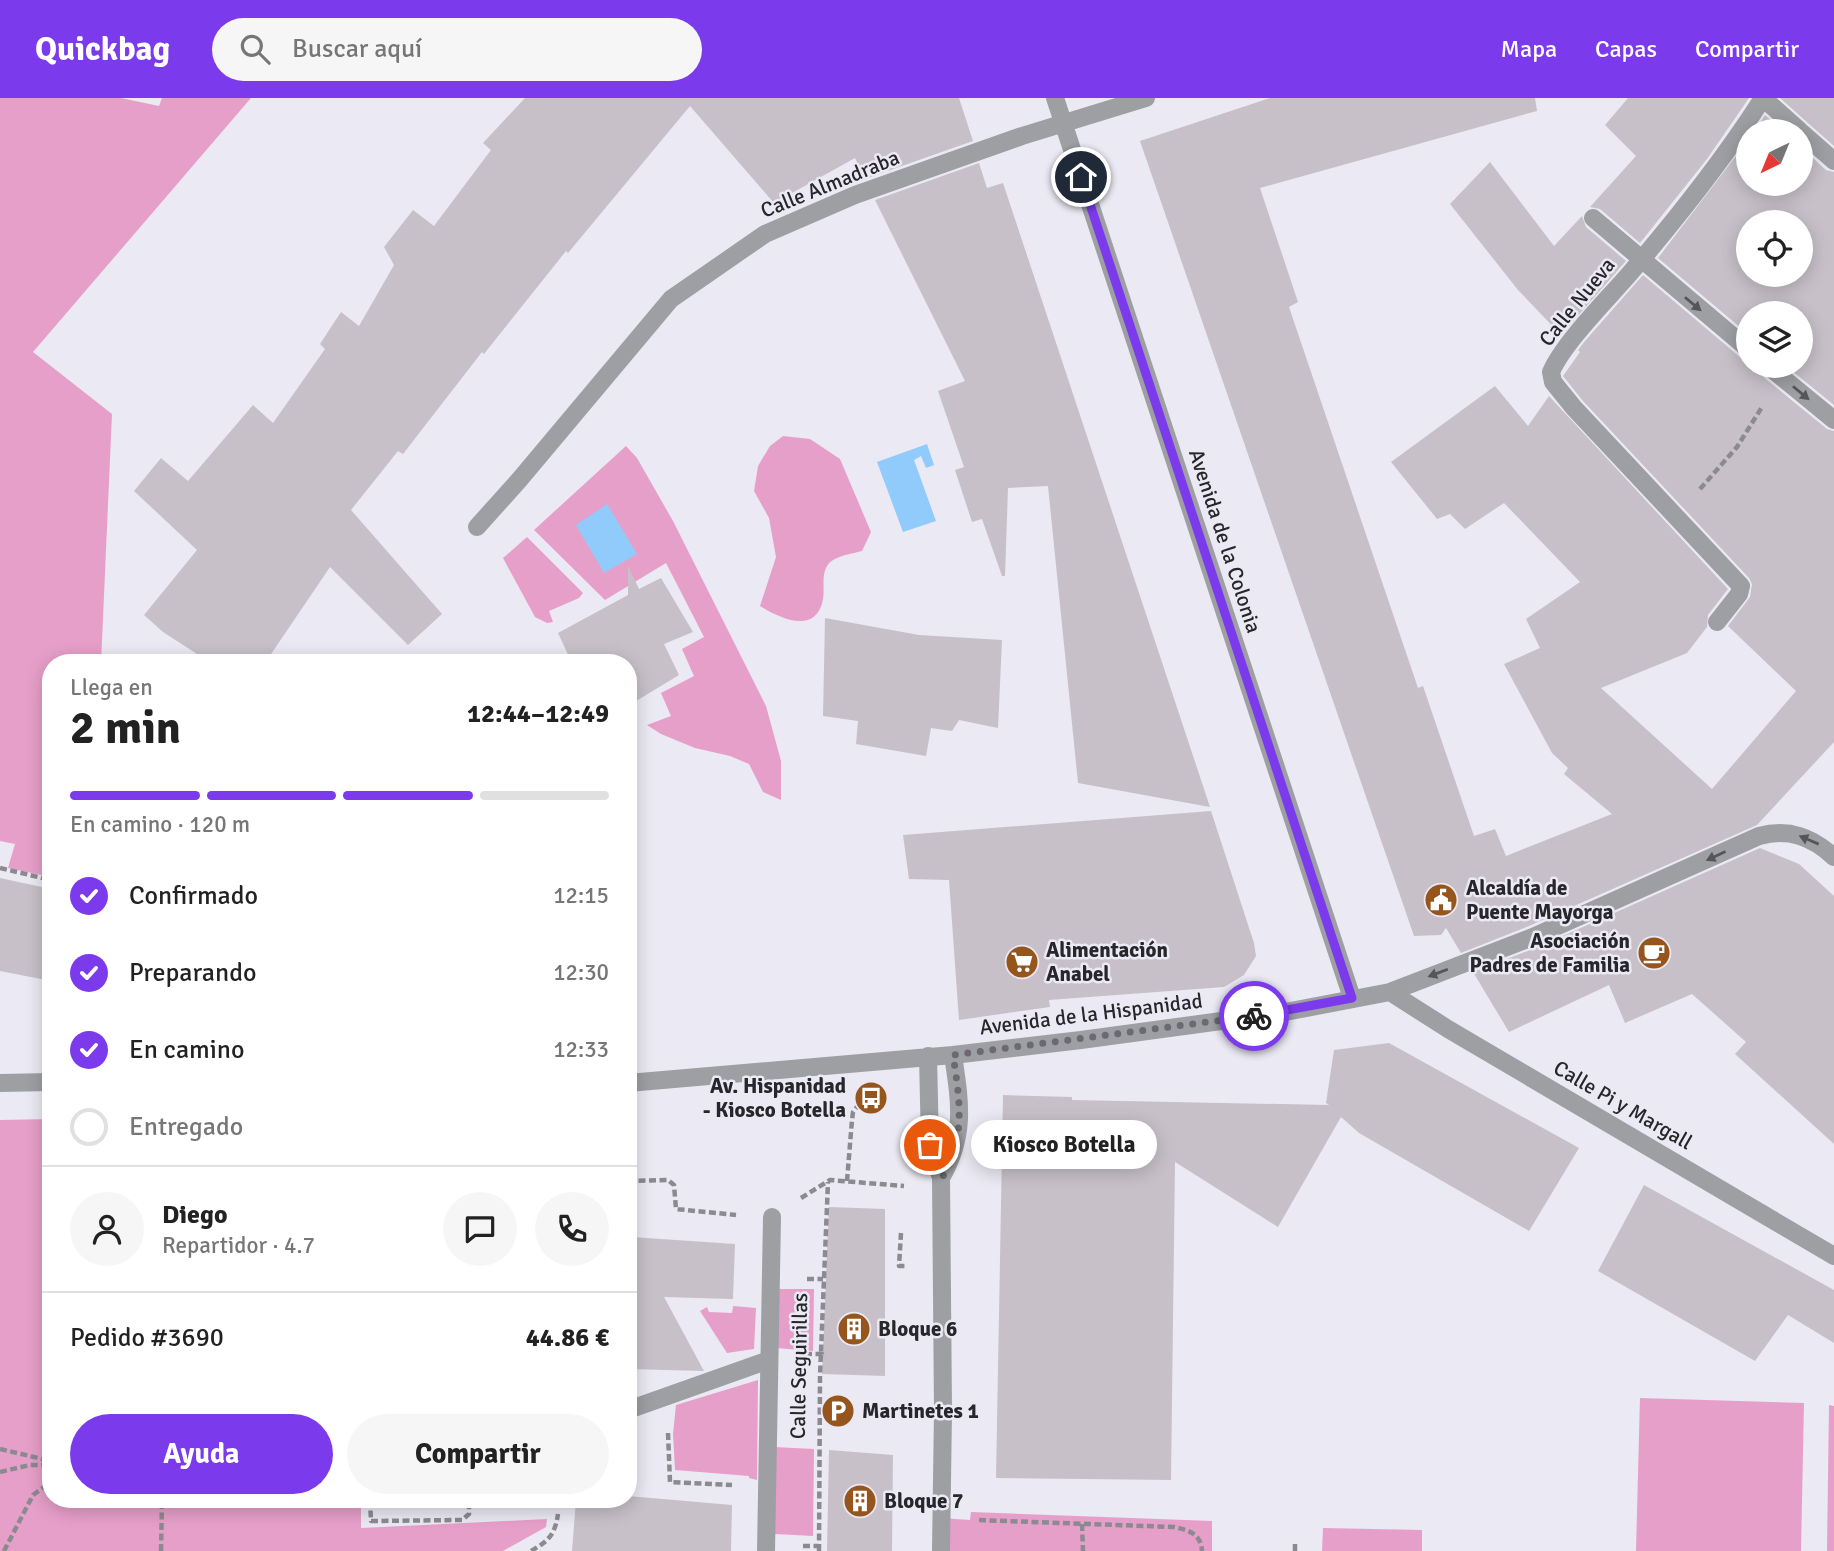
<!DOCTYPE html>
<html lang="es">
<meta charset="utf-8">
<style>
:root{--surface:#fff;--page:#f6f6f6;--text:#222;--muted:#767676;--line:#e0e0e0;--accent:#7c3aed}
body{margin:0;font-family:Signika,sans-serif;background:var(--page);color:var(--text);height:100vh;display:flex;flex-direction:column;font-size:26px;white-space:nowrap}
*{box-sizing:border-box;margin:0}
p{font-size:23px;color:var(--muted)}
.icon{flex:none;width:38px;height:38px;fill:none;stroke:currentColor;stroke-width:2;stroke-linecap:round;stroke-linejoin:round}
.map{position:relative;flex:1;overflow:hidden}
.drawer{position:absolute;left:42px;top:556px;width:595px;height:854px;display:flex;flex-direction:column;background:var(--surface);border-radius:28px;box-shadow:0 4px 18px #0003}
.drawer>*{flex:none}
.needle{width:46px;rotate:223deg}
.tools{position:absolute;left:1736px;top:21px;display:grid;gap:14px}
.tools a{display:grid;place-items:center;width:77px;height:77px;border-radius:50%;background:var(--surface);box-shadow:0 4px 18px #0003;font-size:35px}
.pin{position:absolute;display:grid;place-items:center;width:60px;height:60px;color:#fff;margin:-30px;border:4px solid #fff;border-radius:50%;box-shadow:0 2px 7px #0007}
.courier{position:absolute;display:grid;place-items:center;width:70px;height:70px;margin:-35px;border:5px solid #7c3aed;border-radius:50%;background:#fff;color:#222;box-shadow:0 2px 9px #0007}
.bubble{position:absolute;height:49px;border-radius:24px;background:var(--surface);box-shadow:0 4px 18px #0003;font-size:23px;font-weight:700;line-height:49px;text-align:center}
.head em{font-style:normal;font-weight:700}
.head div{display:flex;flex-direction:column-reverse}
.head{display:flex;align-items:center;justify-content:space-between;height:119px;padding:0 28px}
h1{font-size:46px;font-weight:700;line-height:52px}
.bar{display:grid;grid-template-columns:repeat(4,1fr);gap:10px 7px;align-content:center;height:84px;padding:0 28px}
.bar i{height:9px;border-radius:5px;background:var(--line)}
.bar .on{background:var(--accent)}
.bar p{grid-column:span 4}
.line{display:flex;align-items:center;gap:18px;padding:0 28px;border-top:2px solid var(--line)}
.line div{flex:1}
.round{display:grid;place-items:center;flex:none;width:74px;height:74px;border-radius:37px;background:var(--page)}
ol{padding:0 28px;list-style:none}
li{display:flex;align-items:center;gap:21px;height:77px}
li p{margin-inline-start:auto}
li .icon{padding:7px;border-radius:50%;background:var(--accent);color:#fff;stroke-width:4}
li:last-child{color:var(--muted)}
li i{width:38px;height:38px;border:4px solid var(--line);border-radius:50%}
.cta{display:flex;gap:14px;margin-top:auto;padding:14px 28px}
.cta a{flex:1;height:80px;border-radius:42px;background:var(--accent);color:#fff;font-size:28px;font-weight:700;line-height:80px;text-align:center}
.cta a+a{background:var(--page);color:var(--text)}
header{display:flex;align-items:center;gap:42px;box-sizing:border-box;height:98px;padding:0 35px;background:var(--accent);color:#fff}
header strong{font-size:33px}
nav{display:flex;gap:38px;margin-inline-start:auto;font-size:24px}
.search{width:490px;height:63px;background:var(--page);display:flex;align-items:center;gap:18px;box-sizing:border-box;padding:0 24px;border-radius:38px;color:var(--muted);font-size:26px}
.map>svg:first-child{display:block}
</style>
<header>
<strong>Quickbag</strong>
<div class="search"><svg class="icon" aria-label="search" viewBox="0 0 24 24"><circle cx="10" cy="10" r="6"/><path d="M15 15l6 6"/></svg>Buscar aquí</div>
<nav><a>Mapa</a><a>Capas</a><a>Compartir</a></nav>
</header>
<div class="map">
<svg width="1834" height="1453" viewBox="0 0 1834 1453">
<rect width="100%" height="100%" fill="#ebe9f3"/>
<path fill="#e69fc9" d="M 0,0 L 121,0 L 159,8 L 162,0 L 251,0 L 33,254 L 112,316 L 101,565 L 51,565 L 51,779 L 8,770 L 15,746 L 0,743 Z
M 783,338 L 810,341 L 840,361 L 871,434 L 862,453 C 851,456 833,458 827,468 C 821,478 825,490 823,501 C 816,538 780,520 760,508 L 776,459 L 769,420 L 754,393 L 758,368 L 770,348 Z
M 626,348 L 637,360 L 673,423 L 766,608 L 781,663 L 781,702 L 763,694 L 749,666 L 730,658 L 695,650 L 661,636 L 647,627 L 671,618 L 661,595 L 694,578 L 682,551 L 704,539 L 666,465 L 605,502 L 534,432 Z
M 527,439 L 583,495 L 579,500 L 549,513 L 553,524 L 547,525 L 535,519 L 503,460 Z
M 51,1021 L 51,1402 L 361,1402 L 361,1430 L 547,1421 L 546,1429 L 503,1453 L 0,1453 L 0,1022 Z
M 779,1191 L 814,1191 L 813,1253 L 776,1250 Z
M 733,1208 L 756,1210 L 754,1251 L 727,1255 L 700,1213 L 707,1209 L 709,1214 L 732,1215 Z
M 758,1282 L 757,1382 L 749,1380 L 749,1378 L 675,1372 L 673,1336 L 676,1307 Z
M 1640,1300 L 1804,1305 L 1801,1453 L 1636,1453 Z
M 1829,1307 L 1834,1308 L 1834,1453 L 1827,1453 Z
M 774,1349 L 814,1351 L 813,1438 L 775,1436 Z
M 971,1414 L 1212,1423 L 1212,1453 L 941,1453 L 941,1420 L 970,1422 Z
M 1323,1430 L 1422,1432 L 1422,1453 L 1322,1453 Z"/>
<path fill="#90cbfc" d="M 927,346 L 934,367 L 926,370 L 921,358 L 914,362 L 936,423 L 903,434 L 877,364 Z
M 607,406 L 637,456 L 604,475 L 576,427 Z"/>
<path fill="#c7c0c9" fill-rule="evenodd" d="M 525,0 L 959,0 L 973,43 L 865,81 L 855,60 L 774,105 L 690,8 L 568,155 L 566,153 L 484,256 L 482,254 L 403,356 L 398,353 L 351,412 L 442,516 L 408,547 L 330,469 L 265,565 L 211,565 L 163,534 L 144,517 L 197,452 L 134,393 L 161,360 L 188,383 L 253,307 L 273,325 L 325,251 L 320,246 L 341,214 L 359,228 L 394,167 L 384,149 L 413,112 L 434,128 L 491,52 L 483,45 Z
M 1270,0 L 1535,0 L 1537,13 L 1260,90 L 1298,204 L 1289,209 L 1418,590 L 1423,588 L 1474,738 L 1495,731 L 1506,758 L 1612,716 L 1564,676 L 1568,670 L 1552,655 L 1504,566 L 1540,550 L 1526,521 L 1580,484 L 1504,405 L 1465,431 L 1450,416 L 1437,421 L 1391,364 L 1495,288 L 1528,328 L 1549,298 L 1728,491 L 1708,517 L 1707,529 L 1687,555 L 1601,590 L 1712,691 L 1796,593 L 1728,528 L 1750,499 L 1752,486 L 1749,480 L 1583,303 L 1563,278 L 1580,254 L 1578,252 L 1585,243 L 1643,177 L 1741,260 L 1748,262 L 1748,268 L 1757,268 L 1761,277 L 1827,331 L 1834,333 L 1834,644 L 1757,727 L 1529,828 L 1461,855 L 1446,830 L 1441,837 L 1414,838 L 1140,43 Z
M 1628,0 L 1749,0 L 1707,61 L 1640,145 L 1600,111 L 1590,109 L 1636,58 L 1605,27 Z
M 1780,0 L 1834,0 L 1834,48 L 1808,25 Z
M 1765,17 L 1783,33 L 1755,33 Z
M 1748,42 L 1748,86 L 1801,86 L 1801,49 L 1826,72 L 1834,74 L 1834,307 L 1786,268 L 1801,268 L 1801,215 L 1748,215 L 1748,236 L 1658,160 ZM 1748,124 L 1801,124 L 1801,177 L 1748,177 Z
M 1490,64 L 1554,148 L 1582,118 L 1586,129 L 1626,163 L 1561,237 L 1518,192 L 1450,106 Z
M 979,65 L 987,90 L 1003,85 L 1210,709 L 1078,685 L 1048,388 L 1008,390 L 1005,478 L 1002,478 L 982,421 L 972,424 L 955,372 L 964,369 L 938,293 L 965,283 L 875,102 Z
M 628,468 L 639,491 L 661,480 L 693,534 L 664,546 L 679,577 L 628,608 L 628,565 L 572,565 L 558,535 L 628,497 Z
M 825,520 L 919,537 L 1002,542 L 998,630 L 959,622 L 952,633 L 931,630 L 926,658 L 856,646 L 858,623 L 823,618 Z
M 1211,713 L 1254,845 L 1256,858 L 1244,877 L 1224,889 L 1049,902 L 1050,909 L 959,922 L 949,782 L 909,781 L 903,737 Z
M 1760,750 L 1799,766 L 1834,798 L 1834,1046 L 1735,956 L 1746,944 L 1692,896 L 1625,925 L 1609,887 L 1509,934 L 1473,874 L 1538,849 Z
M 0,780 L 51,791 L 51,883 L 0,873 Z
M 1389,945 L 1579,1050 L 1529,1133 L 1359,1035 L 1341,1019 L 1278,1129 L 1175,1064 L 1171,1382 L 996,1380 L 1003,997 L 1072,999 L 1072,1002 L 1329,1007 L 1326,1005 L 1334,952 Z
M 1644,1087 L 1834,1192 L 1834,1245 L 1788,1217 L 1755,1263 L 1598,1173 Z
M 829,1109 L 885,1111 L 885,1278 L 822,1276 Z
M 628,1133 L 631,1139 L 735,1146 L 733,1201 L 664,1199 L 704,1273 L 628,1271 Z
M 829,1352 L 893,1357 L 892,1453 L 827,1453 Z
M 628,1398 L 732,1407 L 731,1453 L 572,1453 L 576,1402 L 628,1402 Z"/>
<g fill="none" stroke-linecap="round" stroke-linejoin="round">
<path stroke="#8b8a91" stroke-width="4.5" stroke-dasharray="7 3.5" stroke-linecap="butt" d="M 1700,391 L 1737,349 L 1762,309
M 0,770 L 51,782
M 628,1083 L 668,1082 L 674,1087 L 676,1111 L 736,1117
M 847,1083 L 852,1022 L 853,1014 L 862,1002
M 801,1100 L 830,1082 L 904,1088
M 901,1135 L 899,1168 L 906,1168
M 807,1181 L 823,1181
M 805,1256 L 822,1256 L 822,1258
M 668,1335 L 670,1384 L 732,1387
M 0,1351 L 51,1363
M 0,1374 L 30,1367 L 51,1367
M 370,1402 L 371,1423 L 462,1422 L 469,1416 L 469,1402
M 979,1422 L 1174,1429 C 1189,1432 1201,1436 1202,1453
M 1082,1426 L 1083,1453
M 803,1448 L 819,1448
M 4,1453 L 33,1397 L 51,1384
M 161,1453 L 162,1402
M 531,1453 C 549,1443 555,1436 558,1416
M 819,1453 L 820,1278 L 828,1084
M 1295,1453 L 1295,1444"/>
<path stroke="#9d9fa3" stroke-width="18" d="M 1055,0 L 1352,900
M 1763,0 L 1800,33
M 1801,34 L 1834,63
M 1593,120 L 1748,251
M 1768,268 L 1834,322
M 477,429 L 520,381 L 671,201 L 765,136 L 855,97 L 1022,38 L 1146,0
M 1717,524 L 1739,496 L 1741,488 L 1574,310 L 1553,284 L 1551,274 C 1564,244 1608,201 1631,174 C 1678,119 1724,61 1763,0
M 1390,894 L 1448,931 L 1834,1158
M 928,958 L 930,1047 L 941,1080 L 943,1313 L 941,1453
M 0,985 L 51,984
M 628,985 L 953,957 L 1081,942 L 1280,915 L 1390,894 L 1533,839 L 1759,738 C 1789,730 1812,739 1834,759
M 941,1080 C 966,1037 960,1004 953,957
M 628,1312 L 769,1262
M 766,1453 L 772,1119"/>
</g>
<defs><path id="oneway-solid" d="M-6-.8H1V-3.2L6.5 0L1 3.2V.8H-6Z" transform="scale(1.75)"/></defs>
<g fill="#56565a">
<use href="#oneway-solid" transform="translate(1693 206) rotate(40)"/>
<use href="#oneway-solid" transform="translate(1801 295) rotate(40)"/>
<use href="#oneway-solid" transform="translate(1809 742) rotate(-157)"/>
<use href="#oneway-solid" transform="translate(1716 758) rotate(155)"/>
<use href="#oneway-solid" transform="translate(1438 875) rotate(159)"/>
</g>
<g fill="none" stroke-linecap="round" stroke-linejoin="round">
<path stroke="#6c6a70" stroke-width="7" stroke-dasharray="0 12.6" d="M 930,1047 L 942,1080 C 966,1037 960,1004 953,957 L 1254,918"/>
<path stroke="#7c3aed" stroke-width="9" d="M 1081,79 L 1352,900 L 1254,918"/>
</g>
<defs>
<symbol id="civic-disc" viewBox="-11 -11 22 22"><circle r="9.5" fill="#95551d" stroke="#ebe9f3"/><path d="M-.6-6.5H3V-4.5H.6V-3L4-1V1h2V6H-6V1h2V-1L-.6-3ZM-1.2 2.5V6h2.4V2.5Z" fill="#fff"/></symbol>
<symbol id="cafe-disc" viewBox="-11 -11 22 22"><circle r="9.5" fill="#95551d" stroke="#ebe9f3"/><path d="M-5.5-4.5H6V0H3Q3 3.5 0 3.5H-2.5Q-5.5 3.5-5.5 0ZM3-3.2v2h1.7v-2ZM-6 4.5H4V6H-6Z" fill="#fff"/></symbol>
<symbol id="supermarket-disc" viewBox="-11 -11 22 22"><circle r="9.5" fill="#95551d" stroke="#ebe9f3"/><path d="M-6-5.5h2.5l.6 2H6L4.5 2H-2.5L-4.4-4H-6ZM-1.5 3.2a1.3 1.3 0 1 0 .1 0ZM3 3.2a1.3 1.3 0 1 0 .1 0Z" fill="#fff"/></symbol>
<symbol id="bus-disc" viewBox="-11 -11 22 22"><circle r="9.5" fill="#95551d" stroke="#ebe9f3"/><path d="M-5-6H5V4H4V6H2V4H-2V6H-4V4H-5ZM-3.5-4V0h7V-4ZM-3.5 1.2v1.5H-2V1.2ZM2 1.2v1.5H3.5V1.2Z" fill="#fff"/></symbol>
<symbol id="building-disc" viewBox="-11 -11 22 22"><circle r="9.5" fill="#95551d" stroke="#ebe9f3"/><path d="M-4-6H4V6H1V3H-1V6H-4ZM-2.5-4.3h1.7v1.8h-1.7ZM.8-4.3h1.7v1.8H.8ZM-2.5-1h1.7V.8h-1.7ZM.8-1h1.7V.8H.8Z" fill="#fff"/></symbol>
<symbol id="parking-disc" viewBox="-11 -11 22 22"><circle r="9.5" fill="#95551d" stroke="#ebe9f3"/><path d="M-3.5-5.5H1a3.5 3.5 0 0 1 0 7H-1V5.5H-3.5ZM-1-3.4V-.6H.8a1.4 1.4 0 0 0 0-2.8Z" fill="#fff"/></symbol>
</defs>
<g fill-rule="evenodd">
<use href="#civic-disc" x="1422" y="783" width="38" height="38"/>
<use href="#cafe-disc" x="1635" y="836" width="38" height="38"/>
<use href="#supermarket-disc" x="1003" y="845" width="38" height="38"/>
<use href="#bus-disc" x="852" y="981" width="38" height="38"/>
<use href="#building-disc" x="835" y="1212" width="38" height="38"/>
<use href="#parking-disc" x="819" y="1294" width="38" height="38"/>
<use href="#building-disc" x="841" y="1384" width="38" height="38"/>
</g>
<g text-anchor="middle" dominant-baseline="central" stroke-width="5" stroke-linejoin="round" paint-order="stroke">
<g font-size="21" fill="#27262a" stroke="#ebe9f3">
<text transform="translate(830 86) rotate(-22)">Calle Almadraba</text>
<text transform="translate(1577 204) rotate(-51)">Calle Nueva</text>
<text transform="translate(1225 443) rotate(72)">Avenida de la Colonia</text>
<text transform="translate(1091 916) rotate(-7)">Avenida de la Hispanidad</text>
<text transform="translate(1623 1007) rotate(30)">Calle Pi y Margall</text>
<text transform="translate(799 1268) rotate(-89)">Calle Seguirillas</text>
</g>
<g font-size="21" font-weight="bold" fill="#27262a" stroke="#ebe9f3" text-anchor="start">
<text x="1466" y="790">Alcaldía de<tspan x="1466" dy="24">Puente Mayorga</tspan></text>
<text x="1630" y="843" text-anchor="end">Asociación<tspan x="1630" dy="24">Padres de Familia</tspan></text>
<text x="1046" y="852">Alimentación<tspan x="1046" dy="24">Anabel</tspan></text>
<text x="846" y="988" text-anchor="end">Av. Hispanidad<tspan x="846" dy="24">- Kiosco Botella</tspan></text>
<text x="878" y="1231">Bloque 6</text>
<text x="862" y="1313">Martinetes 1</text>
<text x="884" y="1403">Bloque 7</text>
</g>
</g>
</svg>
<div class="tools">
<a><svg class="needle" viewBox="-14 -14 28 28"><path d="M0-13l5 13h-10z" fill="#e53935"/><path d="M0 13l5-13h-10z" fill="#767676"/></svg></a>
<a><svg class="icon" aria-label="locate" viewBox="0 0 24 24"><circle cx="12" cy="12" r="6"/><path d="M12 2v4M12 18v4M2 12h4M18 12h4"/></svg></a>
<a><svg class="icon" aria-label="layers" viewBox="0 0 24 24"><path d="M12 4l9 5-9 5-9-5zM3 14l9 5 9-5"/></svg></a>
</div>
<div class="pin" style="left:930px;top:1047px;background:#ea580c"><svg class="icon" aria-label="bag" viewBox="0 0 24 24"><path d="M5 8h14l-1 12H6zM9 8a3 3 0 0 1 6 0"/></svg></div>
<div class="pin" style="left:1081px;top:79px;background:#1f2937"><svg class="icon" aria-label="home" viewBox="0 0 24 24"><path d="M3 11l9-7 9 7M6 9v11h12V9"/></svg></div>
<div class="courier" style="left:1254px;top:918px"><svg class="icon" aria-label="bike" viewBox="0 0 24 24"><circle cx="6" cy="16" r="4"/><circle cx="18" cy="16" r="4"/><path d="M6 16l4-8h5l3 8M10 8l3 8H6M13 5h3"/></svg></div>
<div class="bubble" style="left:971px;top:1022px;width:186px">Kiosco Botella</div>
<section class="drawer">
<div class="head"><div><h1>2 min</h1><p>Llega en</p></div><em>12:44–12:49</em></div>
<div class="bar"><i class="on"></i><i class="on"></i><i class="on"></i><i></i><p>En camino · 120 m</p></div>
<ol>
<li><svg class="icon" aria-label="check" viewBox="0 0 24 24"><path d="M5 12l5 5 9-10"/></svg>Confirmado<p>12:15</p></li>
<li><svg class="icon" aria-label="check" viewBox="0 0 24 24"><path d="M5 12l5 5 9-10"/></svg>Preparando<p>12:30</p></li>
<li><svg class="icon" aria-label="check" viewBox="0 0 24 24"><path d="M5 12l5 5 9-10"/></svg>En camino<p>12:33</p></li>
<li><i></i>Entregado</li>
</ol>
<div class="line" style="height:126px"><a class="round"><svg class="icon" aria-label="person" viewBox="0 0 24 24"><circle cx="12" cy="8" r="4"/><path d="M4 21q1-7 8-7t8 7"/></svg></a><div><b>Diego</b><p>Repartidor · 4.7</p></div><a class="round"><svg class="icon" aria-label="chat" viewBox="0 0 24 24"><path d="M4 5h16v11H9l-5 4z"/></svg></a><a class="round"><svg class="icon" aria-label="phone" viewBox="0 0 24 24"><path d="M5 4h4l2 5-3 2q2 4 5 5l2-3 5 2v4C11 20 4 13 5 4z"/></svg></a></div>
<div class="line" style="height:91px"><div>Pedido #3690</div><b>44.86 €</b></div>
<div class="cta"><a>Ayuda</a><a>Compartir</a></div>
</section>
</div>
